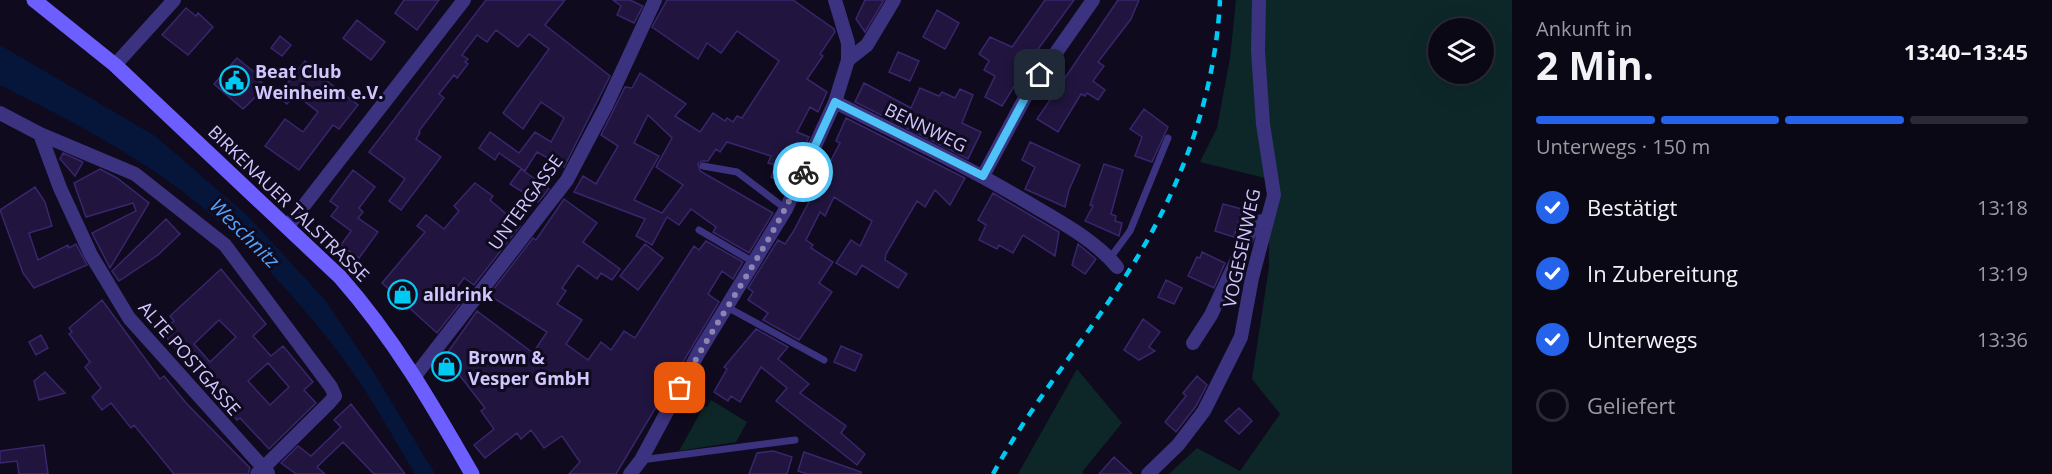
<!DOCTYPE html>
<html lang="de">
<meta charset="utf-8">
<style>
:root{--surface:#0b0816;--page:#14111f;--text:#f1f3f6;--muted:#9a9aa1;--line:#2b2935;--accent:#2563eb}
body{margin:0;font-family:"Open Sans",sans-serif;background:var(--page);color:var(--text);height:100vh;display:flex;flex-direction:column;font-size:22px;white-space:nowrap}
*{box-sizing:border-box;margin:0}
p{font-size:20px;color:var(--muted)}
.icon{flex:none;width:33px;height:33px;fill:none;stroke:currentColor;stroke-width:2;stroke-linecap:round;stroke-linejoin:round}
.map{position:relative;flex:1;overflow:hidden}
.details{display:flex;flex-direction:column;background:var(--surface);width:540px}
.details>*{flex:none}
.fabs{position:absolute;left:1428px;top:18px;display:grid;gap:12px}
.fabs a{display:grid;place-items:center;width:66px;height:66px;border-radius:50%;background:var(--surface);box-shadow:0 6px 24px #0002,0 0 0 2px var(--line);font-size:30px}
.pin{position:absolute;display:grid;place-items:center;width:51px;height:51px;color:#fff;margin:-26px;border-radius:12px;box-shadow:0 3px 9px #0006}
.courier{position:absolute;display:grid;place-items:center;width:60px;height:60px;margin:-30px;border:4px solid #4fc3f7;border-radius:50%;background:#fff;color:#222;box-shadow:0 2px 8px #0007}
.headline em{font-style:normal;font-weight:700}
.headline div{display:flex;flex-direction:column-reverse}
.headline{display:flex;align-items:center;justify-content:space-between;height:102px;padding:0 24px}
h1{font-size:39px;font-weight:700;line-height:45px}
.bar{display:grid;grid-template-columns:repeat(4,1fr);gap:9px 6px;align-content:center;height:72px;padding:0 24px}
.bar i{height:8px;border-radius:4px;background:var(--line)}
.bar .current{background:var(--accent)}
.bar p{grid-column:span 4}
ol{padding:0 24px;list-style:none}
li{display:flex;align-items:center;gap:18px;height:66px}
li p{margin-inline-start:auto}
li .icon{padding:6px;border-radius:50%;background:var(--accent);color:#fff;stroke-width:4}
li:last-child{color:var(--muted)}
li i{width:33px;height:33px;border:3px solid var(--line);border-radius:50%}
main{display:flex;flex:1;min-height:0}
.map>svg:first-child{display:block}
</style>
<main>
<div class="map">
<svg width="1512" height="474" viewBox="0 0 1512 474">
<rect width="100%" height="100%" fill="#0f0a1d"/>
<path fill="#0d2728" fill-rule="evenodd" d="M 1236,0 L 1512,0 L 1512,474 L 1169,474 L 1197,448 L 1240,471 L 1280,414 L 1252,379 L 1269,267 L 1269,179 L 1200,162 L 1217,128 L 1230,58 ZM 1438,28 L 1484,28 L 1484,74 L 1438,74 Z
M 1077,369 L 1122,423 L 1082,472 L 1084,474 L 1018,474 Z
M 711,400 L 747,422 L 736,442 L 679,451 L 704,406 L 707,407 Z"/>
<path fill="#06163b" d="M 0,45 L 155,136 L 247,215 L 325,300 L 374,373 L 435,474 L 415,474 C 397,444 380,413 361,384 C 322,326 262,259 209,213 C 148,160 72,121 0,85 Z"/>
<path fill="#21153f" stroke="#39266d" stroke-width="1.5" fill-rule="evenodd" d="M 404,0 L 439,0 L 417,30 L 395,13 Z
M 486,0 L 565,0 L 545,25 L 610,76 L 564,167 L 537,152 L 525,171 L 499,153 L 495,160 L 479,148 L 490,132 L 519,153 L 535,132 L 551,142 L 564,118 L 541,102 L 523,129 L 503,113 L 549,49 L 529,34 L 518,47 L 496,30 L 487,42 L 477,35 L 462,55 L 468,59 L 465,62 L 468,64 L 457,78 L 454,75 L 439,94 L 444,98 L 419,131 L 420,133 L 416,139 L 441,157 L 401,210 L 389,201 L 405,179 L 369,152 Z
M 613,0 L 630,0 L 643,6 L 634,23 L 617,15 L 621,6 Z
M 667,0 L 793,0 L 834,29 L 835,32 L 820,54 L 823,56 L 807,79 L 827,92 L 818,112 L 810,107 L 797,132 L 809,137 L 787,184 L 771,177 L 776,165 L 768,163 L 771,156 L 727,142 L 720,152 L 716,149 L 708,161 L 702,161 L 698,164 L 700,171 L 773,213 L 749,253 L 713,232 L 716,227 L 691,209 L 679,225 L 667,217 L 652,245 L 636,236 L 645,219 L 574,192 L 583,176 L 596,184 L 618,146 L 601,135 L 625,87 L 632,88 L 640,73 L 686,104 L 675,116 L 700,132 L 713,113 L 725,121 L 727,118 L 733,122 L 737,116 L 742,118 L 779,61 L 737,31 L 721,53 L 707,43 L 698,59 L 652,27 ZM 648,115 L 672,138 L 656,167 L 683,185 L 662,213 L 634,200 L 659,156 L 634,143 Z
M 865,0 L 884,0 L 865,32 L 856,19 Z
M 1045,0 L 1074,0 L 1033,56 L 1002,106 L 985,97 L 995,76 L 984,70 L 989,61 L 979,54 L 990,37 L 1012,47 Z
M 1118,0 L 1139,0 L 1131,19 L 1098,62 L 1104,66 L 1093,81 L 1105,90 L 1098,100 L 1087,93 L 1085,96 L 1081,94 L 1058,132 L 1037,119 Z
M 186,8 L 196,16 L 198,13 L 213,27 L 188,55 L 162,35 Z
M 937,10 L 959,23 L 945,49 L 923,37 Z
M 357,20 L 385,42 L 371,60 L 343,38 Z
M 280,36 L 291,45 L 282,56 L 271,48 Z
M 898,52 L 919,61 L 910,81 L 889,72 Z
M 237,58 L 261,78 L 259,80 L 266,87 L 243,109 L 214,84 Z
M 305,61 L 316,69 L 314,71 L 358,105 L 339,129 L 333,125 L 299,170 L 265,146 L 285,119 L 303,132 L 318,112 L 295,94 L 287,104 L 277,96 Z
M 864,83 L 911,108 L 920,88 L 939,96 L 942,92 L 955,98 L 960,89 L 973,95 L 962,123 L 981,132 L 968,159 L 855,102 Z
M 1144,109 L 1168,127 L 1152,162 L 1135,156 L 1142,137 L 1130,129 Z
M 846,118 L 965,178 L 950,205 L 935,190 L 925,207 L 917,201 L 886,254 L 885,260 L 907,274 L 898,288 L 862,265 L 856,275 L 836,263 L 851,240 L 860,246 L 872,221 L 834,197 L 825,216 L 820,212 L 806,240 L 813,245 L 811,248 L 833,262 L 819,283 L 832,292 L 799,340 L 763,320 L 768,313 L 748,300 L 753,292 L 748,288 L 778,240 L 785,244 L 793,232 L 840,143 L 836,141 Z
M 1030,142 L 1080,165 L 1069,190 L 1065,207 L 1025,189 L 1035,167 L 1022,160 Z
M 63,153 L 83,162 L 75,176 L 60,159 Z
M 1104,164 L 1123,170 L 1111,214 L 1116,216 L 1115,221 L 1122,223 L 1119,236 L 1085,221 L 1093,206 L 1090,205 Z
M 100,169 L 117,178 L 149,203 L 110,268 L 92,233 L 136,211 L 133,203 L 86,217 L 74,183 Z
M 521,169 L 549,189 L 538,202 L 510,184 Z
M 353,170 L 375,187 L 359,208 L 363,212 L 358,218 L 378,232 L 359,258 L 341,245 L 351,231 L 331,216 L 338,207 L 330,201 Z
M 475,183 L 493,196 L 490,200 L 520,226 L 474,285 L 464,278 L 453,293 L 463,300 L 437,333 L 382,283 L 425,232 L 417,226 L 426,215 L 444,229 L 459,211 L 454,206 Z
M 35,187 L 45,202 L 52,226 L 29,233 L 38,260 L 68,245 L 69,248 L 76,244 L 87,265 L 34,288 L 23,273 L 0,210 Z
M 993,193 L 1059,232 L 1055,256 L 1023,235 L 1013,253 L 999,245 L 997,249 L 979,240 L 986,225 L 978,220 Z
M 564,199 L 597,223 L 583,242 L 620,269 L 612,280 L 601,273 L 597,279 L 578,265 L 562,288 L 566,291 L 557,304 L 582,320 L 566,344 L 588,360 L 601,342 L 611,350 L 624,331 L 635,338 L 694,246 L 699,250 L 706,241 L 743,262 L 733,279 L 722,271 L 708,294 L 719,302 L 616,474 L 569,474 L 580,462 L 562,436 L 544,448 L 531,430 L 521,439 L 517,433 L 485,458 L 474,445 L 494,429 L 481,411 L 485,408 L 457,372 L 453,377 L 438,366 L 477,311 L 533,353 L 547,332 L 489,295 L 533,238 L 536,240 Z
M 1223,204 L 1242,209 L 1234,237 L 1215,231 Z
M 166,219 L 180,234 L 158,255 L 119,281 L 112,271 Z
M 645,244 L 663,258 L 638,290 L 620,276 Z
M 1078,244 L 1096,259 L 1085,274 L 1072,265 Z
M 1202,252 L 1225,263 L 1214,288 L 1188,276 L 1197,257 L 1200,258 Z
M 221,269 L 266,324 L 253,336 L 271,356 L 283,346 L 313,382 L 304,390 L 316,403 L 269,449 L 240,418 L 237,420 L 161,331 L 174,321 L 170,316 ZM 219,320 L 236,337 L 210,362 L 194,344 ZM 268,363 L 289,387 L 270,405 L 248,381 Z
M 1166,280 L 1182,288 L 1174,304 L 1158,297 Z
M 102,300 L 160,379 L 164,376 L 187,404 L 250,468 L 248,474 L 174,474 L 134,425 L 131,428 L 111,403 L 102,410 L 92,397 L 101,388 L 85,367 L 90,362 L 69,334 L 72,332 L 69,328 Z
M 1143,319 L 1160,332 L 1149,347 L 1155,351 L 1139,360 L 1124,350 Z
M 756,329 L 788,347 L 778,359 L 809,384 L 800,393 L 846,426 L 841,433 L 865,454 L 857,465 L 776,401 L 787,388 L 761,367 L 740,402 L 731,396 L 728,401 L 714,392 L 727,369 L 724,367 Z
M 41,335 L 48,348 L 36,355 L 29,342 Z
M 841,346 L 862,355 L 855,371 L 834,362 Z
M 45,372 L 65,393 L 39,400 L 34,381 Z
M 1197,376 L 1207,385 L 1196,406 L 1176,432 L 1165,422 L 1186,396 L 1183,393 Z
M 351,404 L 405,474 L 374,474 L 343,442 L 317,467 L 325,474 L 296,474 L 281,463 L 298,446 L 311,456 L 341,427 L 334,420 Z
M 1239,408 L 1252,421 L 1239,434 L 1225,421 Z
M 44,445 L 48,474 L 19,474 L 17,461 L 0,463 L 0,451 Z
M 773,451 L 792,457 L 787,474 L 749,474 L 757,453 Z
M 804,452 L 861,472 L 861,474 L 807,474 L 798,471 Z
M 1114,457 L 1132,474 L 1099,474 Z"/>
<g fill="none" stroke-linecap="round" stroke-linejoin="round">
<path stroke="#3b337f" stroke-width="7" d="M 703,166 L 737,172 L 786,209
M 699,230 L 755,263
M 1110,258 L 1130,231 L 1168,138
M 727,307 L 824,360
M 641,460 L 795,440"/>
<path stroke="#3b337f" stroke-width="14" d="M 848,60 L 867,45 L 894,0
M 115,65 L 174,0
M 835,102 C 903,136 971,168 1037,208 C 1064,224 1097,242 1117,267
M 0,113 L 40,134 L 135,174 L 225,245 L 331,387 L 335,396 L 329,403 L 257,474
M 40,134 L 60,188 L 91,255 L 129,318 L 268,473
M 983,176 L 1027,94 L 1093,0
M 288,226 L 464,0
M 1193,343 L 1211,315 L 1254,223 L 1266,220
M 415,376 L 567,180 L 606,106 L 655,0
M 630,474 L 641,460 L 699,352 L 786,209 L 835,102 L 848,60 L 848,43 L 835,0
M 1148,474 L 1178,445 L 1204,411 L 1241,337 L 1252,278 L 1274,195 L 1263,124 L 1258,51 L 1259,0"/>
<path stroke="#6d5eff" stroke-width="15" d="M 34,0 L 115,65 L 340,277 C 393,337 432,404 472,474"/>
<path stroke="#00c9f2" stroke-width="4.5" stroke-dasharray="9 8" stroke-linecap="butt" d="M 993,474 C 1031,404 1082,344 1125,277 C 1179,194 1215,99 1220,0"/>
</g>
<g fill="none" stroke-linecap="round" stroke-linejoin="round">
<path stroke="#8d85b0" stroke-width="6" stroke-dasharray="0 10.8" d="M 680,388 C 719,315 769,248 803,172"/>
<path stroke="#4fc3f7" stroke-width="8" d="M 803,172 L 835,102 L 983,176 L 1027,94 L 1040,75"/>
</g>
<defs>
<symbol id="civic-ring" viewBox="-11 -11 22 22"><circle r="9.5" fill="#0f0a1d" stroke="#00c9f2" stroke-width="1.5"/><path d="M-.6-6.5H3V-4.5H.6V-3L4-1V1h2V6H-6V1h2V-1L-.6-3ZM-1.2 2.5V6h2.4V2.5Z" fill="#00c9f2"/></symbol>
<symbol id="shop-ring" viewBox="-11 -11 22 22"><circle r="9.5" fill="#0f0a1d" stroke="#00c9f2" stroke-width="1.5"/><path d="M-5-2.5h2.3a2.7 3.5 0 0 1 5.4 0H5L5.5 6h-11ZM-1.5-2.5h3a1.5 2.3 0 0 0-3 0Z" fill="#00c9f2"/></symbol>
</defs>
<g fill-rule="evenodd">
<use href="#civic-ring" x="218" y="64" width="33" height="33"/>
<use href="#shop-ring" x="386" y="278" width="33" height="33"/>
<use href="#shop-ring" x="430" y="350" width="33" height="33"/>
</g>
<g text-anchor="middle" dominant-baseline="central" stroke-width="6" stroke-linejoin="round" paint-order="stroke">
<g font-size="18" font-weight="bold" fill="#d1c7ff" stroke="#0f0a1d" text-anchor="start">
<text x="255" y="71">Beat Club<tspan x="255" dy="21">Weinheim e.V.</tspan></text>
<text x="423" y="294">alldrink</text>
<text x="468" y="357">Brown &amp;<tspan x="468" dy="21">Vesper GmbH</tspan></text>
</g>
<g font-size="18" fill="#d1c7ff" stroke="#0f0a1d">
<text transform="translate(926 127) rotate(26)">BENNWEG</text>
<text transform="translate(525 202) rotate(-54)">UNTERGASSE</text>
<text transform="translate(289 203) rotate(44)">BIRKENAUER TALSTRASSE</text>
<text transform="translate(1241 248) rotate(-78)">VOGESENWEG</text>
<text transform="translate(190 358) rotate(49)">ALTE POSTGASSE</text>
</g>
<g font-size="20" font-style="italic" fill="#55a5ff" stroke="#0f0a1d">
<text transform="translate(245 233) rotate(45)">Weschnitz</text>
</g>
</g>
</svg>
<div class="fabs">
<a><svg class="icon" aria-label="layers" viewBox="0 0 24 24"><path d="M12 4l9 5-9 5-9-5zM3 14l9 5 9-5"/></svg></a>
</div>
<div class="pin" style="left:680px;top:388px;background:#ea580c"><svg class="icon" aria-label="bag" viewBox="0 0 24 24"><path d="M5 8h14l-1 12H6zM9 8a3 3 0 0 1 6 0"/></svg></div>
<div class="pin" style="left:1040px;top:75px;background:#1f2937"><svg class="icon" aria-label="home" viewBox="0 0 24 24"><path d="M3 11l9-7 9 7M6 9v11h12V9"/></svg></div>
<div class="courier" style="left:803px;top:172px"><svg class="icon" aria-label="bike" viewBox="0 0 24 24"><circle cx="6" cy="16" r="4"/><circle cx="18" cy="16" r="4"/><path d="M6 16l4-8h5l3 8M10 8l3 8H6M13 5h3"/></svg></div>
</div>
<section class="details">
<div class="headline"><div><h1>2 Min.</h1><p>Ankunft in</p></div><em>13:40–13:45</em></div>
<div class="bar"><i class="current"></i><i class="current"></i><i class="current"></i><i></i><p>Unterwegs · 150 m</p></div>
<ol>
<li><svg class="icon" aria-label="check" viewBox="0 0 24 24"><path d="M5 12l5 5 9-10"/></svg>Bestätigt<p>13:18</p></li>
<li><svg class="icon" aria-label="check" viewBox="0 0 24 24"><path d="M5 12l5 5 9-10"/></svg>In Zubereitung<p>13:19</p></li>
<li><svg class="icon" aria-label="check" viewBox="0 0 24 24"><path d="M5 12l5 5 9-10"/></svg>Unterwegs<p>13:36</p></li>
<li><i></i>Geliefert</li>
</ol>
</section>
</main>
